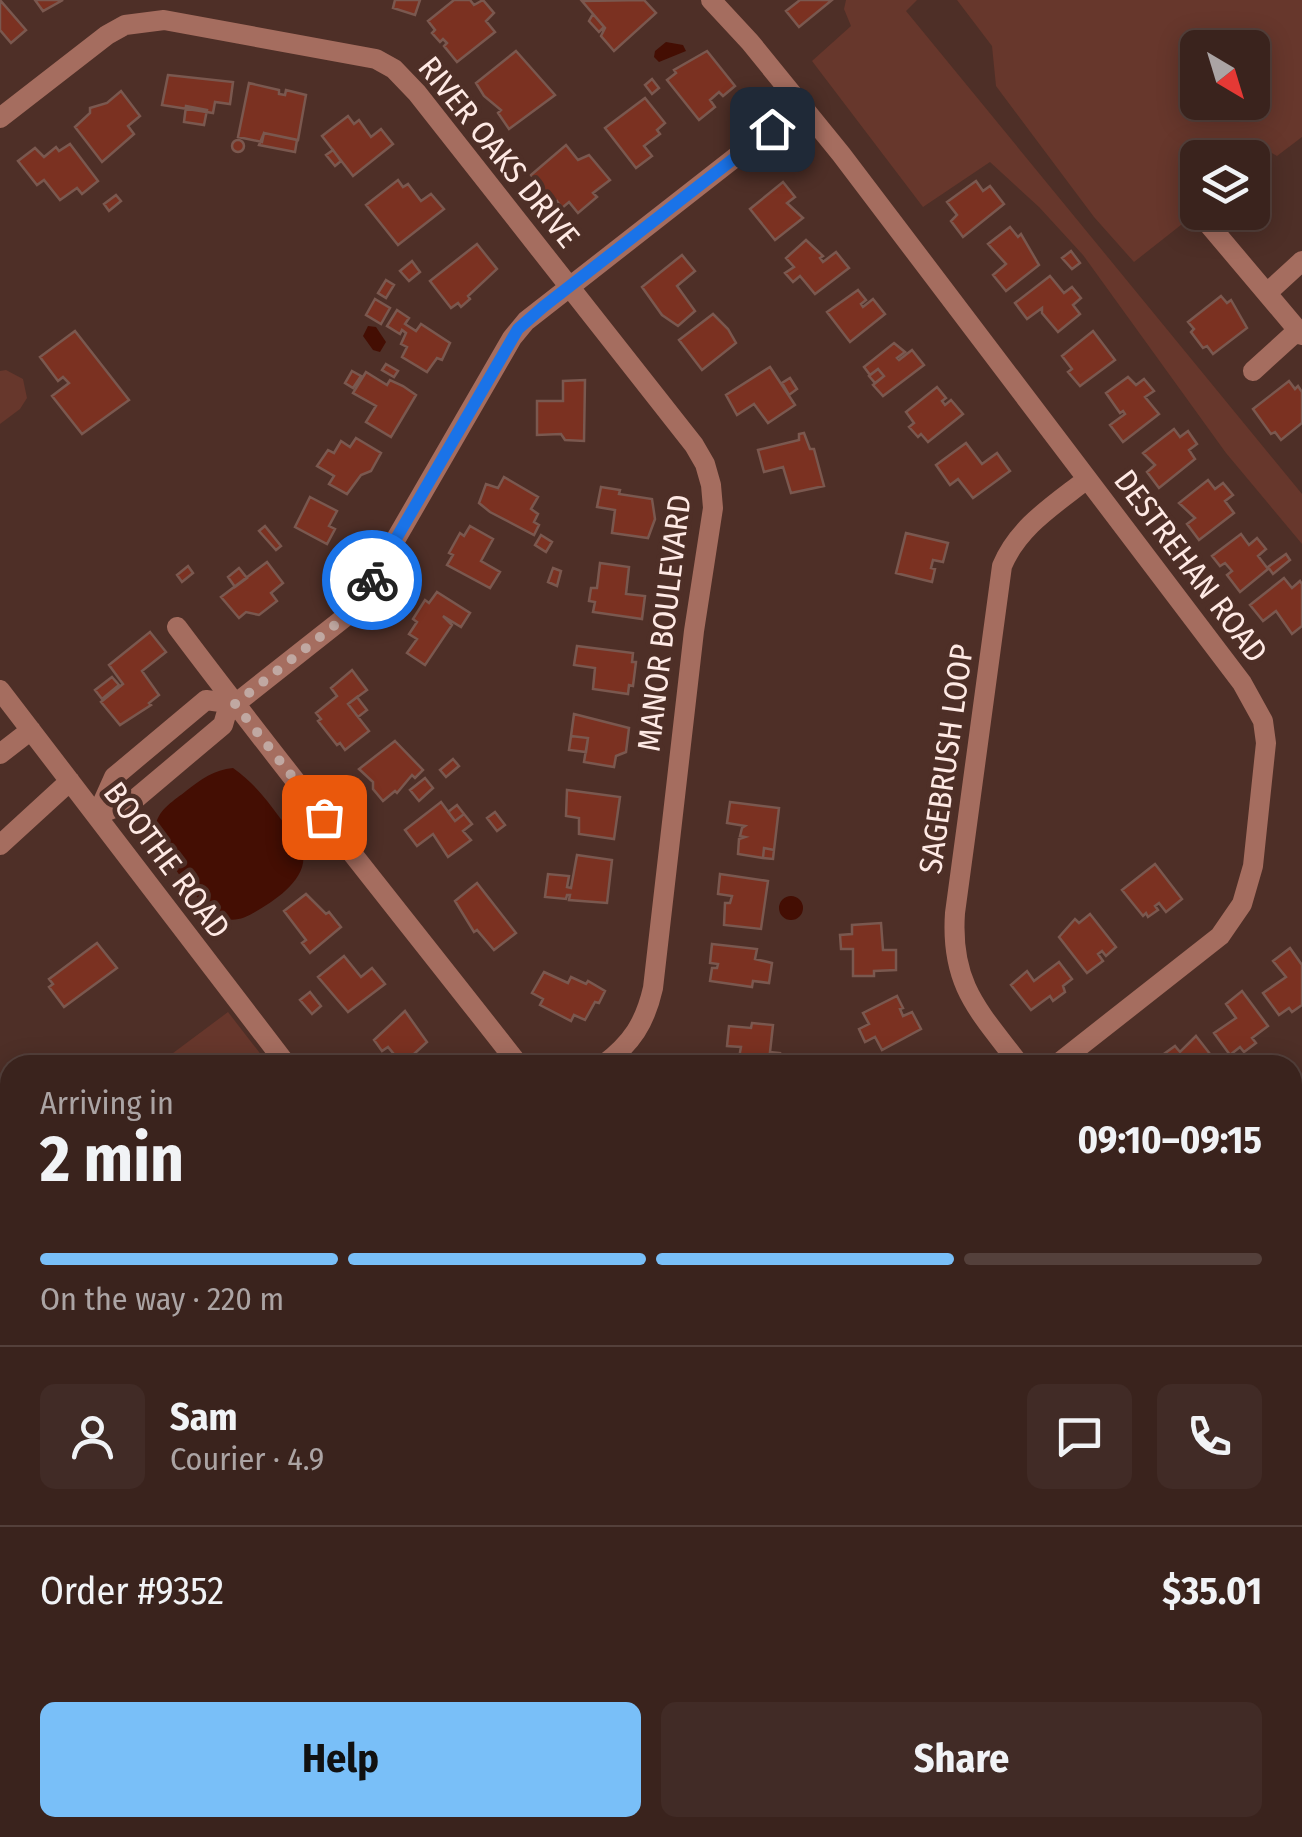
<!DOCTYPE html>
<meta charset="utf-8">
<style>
:root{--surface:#3a231d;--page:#412b26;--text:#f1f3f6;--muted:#aba4a4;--line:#54403b;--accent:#79bff8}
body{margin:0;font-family:"Fira Sans Condensed",sans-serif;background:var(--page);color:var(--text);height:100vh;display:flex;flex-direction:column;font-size:38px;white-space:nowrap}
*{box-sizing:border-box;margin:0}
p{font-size:32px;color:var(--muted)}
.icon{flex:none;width:55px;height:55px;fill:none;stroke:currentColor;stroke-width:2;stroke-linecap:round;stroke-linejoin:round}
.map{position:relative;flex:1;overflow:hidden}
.side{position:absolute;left:0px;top:1055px;width:1302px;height:782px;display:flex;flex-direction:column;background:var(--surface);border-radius:30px 30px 0 0;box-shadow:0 5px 25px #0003,0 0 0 2px var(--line)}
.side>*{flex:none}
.needle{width:65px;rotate:142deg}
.tools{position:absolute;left:1180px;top:30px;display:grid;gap:20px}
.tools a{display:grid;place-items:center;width:90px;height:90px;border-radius:15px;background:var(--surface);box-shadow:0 5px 25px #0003,0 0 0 2px var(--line);font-size:50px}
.pin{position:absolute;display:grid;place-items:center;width:85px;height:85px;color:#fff;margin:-42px;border-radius:20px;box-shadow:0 5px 15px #0006}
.courier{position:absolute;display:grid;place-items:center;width:100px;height:100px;margin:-50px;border:8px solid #1a73e8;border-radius:50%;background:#fff;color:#222;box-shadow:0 2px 12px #0007}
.summary em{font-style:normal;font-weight:700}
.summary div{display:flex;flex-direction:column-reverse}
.summary{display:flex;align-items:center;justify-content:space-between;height:170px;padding:0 40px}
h1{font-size:65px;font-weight:700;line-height:75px}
.bar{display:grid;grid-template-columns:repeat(4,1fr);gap:15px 10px;align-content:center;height:120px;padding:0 40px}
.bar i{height:12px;border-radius:8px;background:var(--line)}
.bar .selected{background:var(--accent)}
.bar p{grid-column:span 4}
.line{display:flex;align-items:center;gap:25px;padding:0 40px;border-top:2px solid var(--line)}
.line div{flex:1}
.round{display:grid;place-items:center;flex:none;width:105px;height:105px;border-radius:15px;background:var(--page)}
.button{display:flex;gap:20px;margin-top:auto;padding:20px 40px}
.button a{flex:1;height:115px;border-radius:15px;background:var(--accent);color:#111;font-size:40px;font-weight:700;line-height:115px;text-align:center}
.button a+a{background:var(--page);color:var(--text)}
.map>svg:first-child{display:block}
</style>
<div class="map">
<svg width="1302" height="1837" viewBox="0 0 1302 1837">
<rect width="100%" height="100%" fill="#4e2f27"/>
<path fill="#67372c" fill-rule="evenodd" d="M 846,0 L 917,0 L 906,11 L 1302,494 L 1302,544 L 1226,453 L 1083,255 L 1039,207 L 990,162 L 923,207 L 812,61 L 851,26 L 844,9 Z
M 957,0 L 1302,0 L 1302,137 L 1277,156 L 1249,140 L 1223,157 L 1198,158 L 1197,175 L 1194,177 L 1186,221 L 1134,262 L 1094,217 L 996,86 L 992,46 ZM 1198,48 L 1252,48 L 1252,102 L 1198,102 Z
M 6,370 L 23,379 L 27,398 L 20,409 L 0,424 L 0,371 Z
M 228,1012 L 269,1065 L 157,1065 Z
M 10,1175 L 10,1828 L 862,1828 L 869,1837 L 0,1837 L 0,1183 Z"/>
<path fill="#440e03" d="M 666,42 L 683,45 L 686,51 L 659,62 L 654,57 L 655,51 Z
M 368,326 L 376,327 L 386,342 L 380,352 L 373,350 L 363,336 Z
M 233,768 C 253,782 266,799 280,818 C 288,828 298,838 302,850 C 311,877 275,901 255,912 C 244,919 231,923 219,916 C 200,907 153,845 156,824 C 159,809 175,800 186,791 C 201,779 214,770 233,768 Z
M779 908a12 12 0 1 1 24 0a12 12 0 1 1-24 0Z"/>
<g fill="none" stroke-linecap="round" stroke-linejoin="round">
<path stroke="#440e03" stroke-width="5" d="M 486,1828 L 493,1837"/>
</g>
<path fill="#7b3121" stroke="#7a584f" stroke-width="2.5" d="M 0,0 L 26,30 L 11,43 L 0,30 Z
M 35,0 L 63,0 L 43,11 Z
M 395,0 L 420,0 L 415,15 L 393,8 Z
M 454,0 L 470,0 L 474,5 L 483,0 L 494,13 L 486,21 L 495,32 L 457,62 L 444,46 L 447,43 L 443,39 L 440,42 L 432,33 L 435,30 L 428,21 Z
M 644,0 L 656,13 L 614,51 L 601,36 L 605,28 L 582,1 Z
M 800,0 L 832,0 L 799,27 L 786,11 Z
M 593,14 L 604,27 L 599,32 L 589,21 Z
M 516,51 L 555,95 L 509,129 L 498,113 L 501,110 L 484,96 L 476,83 Z
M 707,51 L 735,86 L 723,96 L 719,92 L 710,100 L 715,107 L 699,120 L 667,80 L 676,73 L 674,70 Z
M 168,75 L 233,82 L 230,104 L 215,102 L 213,113 L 162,105 Z
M 652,79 L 659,88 L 652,94 L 645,85 Z
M 249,83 L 279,90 L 279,94 L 285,95 L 286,90 L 306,95 L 298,140 L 264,133 L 262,142 L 238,137 Z
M 121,91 L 140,116 L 128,126 L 134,134 L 102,162 L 75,127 L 90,113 L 90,108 L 107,103 Z
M 645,98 L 665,123 L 657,130 L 660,134 L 644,146 L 652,156 L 636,168 L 605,128 Z
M 186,106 L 207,110 L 204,125 L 184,122 Z
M 348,116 L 354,124 L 359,120 L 371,137 L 381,129 L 393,144 L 353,176 L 322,136 Z
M 264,133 L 297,140 L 295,152 L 259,145 Z
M232 146a6 6 0 1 1 12 0a6 6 0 1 1-12 0Z
M 70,144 L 98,181 L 82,194 L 77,188 L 60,200 L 44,180 L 37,185 L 18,161 L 35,148 L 44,157 L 56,147 L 59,151 Z
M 566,145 L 578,160 L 589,155 L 610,180 L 593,193 L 597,197 L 578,213 L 569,202 L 562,208 L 557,201 L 552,205 L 531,175 Z
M 333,150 L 341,161 L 335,166 L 326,155 Z
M 398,180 L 403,187 L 408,184 L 421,201 L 431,194 L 444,209 L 398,245 L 366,205 Z
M 976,181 L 983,191 L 990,186 L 1004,204 L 963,237 L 951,221 L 957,215 L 947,202 Z
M 783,182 L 795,197 L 787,203 L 803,218 L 775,240 L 750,209 Z
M 116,195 L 121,201 L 109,211 L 104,204 Z
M 1010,227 L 1018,237 L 1021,234 L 1039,265 L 1006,291 L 993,275 L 1006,264 L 988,244 Z
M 806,240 L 823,256 L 820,258 L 823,262 L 836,252 L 849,268 L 815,294 L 800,276 L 793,282 L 785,273 L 794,267 L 786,258 Z
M 477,244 L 497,269 L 468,296 L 470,299 L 461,307 L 458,303 L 451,308 L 430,281 Z
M 1071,251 L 1080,263 L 1072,269 L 1062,258 Z
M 682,255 L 695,271 L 677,286 L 695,311 L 678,326 L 662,315 L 642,287 Z
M 412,261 L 420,272 L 409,281 L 400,271 Z
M 1050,276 L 1064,293 L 1072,287 L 1081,298 L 1073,305 L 1080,314 L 1058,332 L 1042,313 L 1042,308 L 1027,319 L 1015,303 Z
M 386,280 L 394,285 L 386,298 L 378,293 Z
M 858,290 L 866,300 L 861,304 L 863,307 L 873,299 L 885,314 L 850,342 L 827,312 Z
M 1221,296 L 1227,303 L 1231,300 L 1247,328 L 1213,354 L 1207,346 L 1203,348 L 1191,332 L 1194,329 L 1188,322 Z
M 375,299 L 390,308 L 381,324 L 366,315 Z
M 397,310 L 409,318 L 405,324 L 416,331 L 421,324 L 450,343 L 442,360 L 437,358 L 427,372 L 402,357 L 407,347 L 401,344 L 406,333 L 402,330 L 400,334 L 387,326 Z
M 713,314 L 728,329 L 736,343 L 702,370 L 679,340 Z
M 75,331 L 129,400 L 82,434 L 52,396 L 69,383 L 63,377 L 58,381 L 40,357 Z
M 1093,331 L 1115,360 L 1080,386 L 1068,372 L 1072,369 L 1062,356 Z
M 894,343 L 905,352 L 897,358 L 899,360 L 912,350 L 924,365 L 883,396 L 873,385 L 884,376 L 878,369 L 870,375 L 864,367 Z
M 386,364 L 398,371 L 394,377 L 382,370 Z
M 770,367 L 795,405 L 768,423 L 754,404 L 737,415 L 726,395 Z
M 878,369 L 884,376 L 875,383 L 869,376 Z
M 352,371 L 361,376 L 353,388 L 345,383 Z
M 366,372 L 387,385 L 390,380 L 403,386 L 416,395 L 391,437 L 366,422 L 376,406 L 353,393 Z
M 1128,377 L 1136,385 L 1144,379 L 1154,391 L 1145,397 L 1159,414 L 1123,442 L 1110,425 L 1125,414 L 1123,411 L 1120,413 L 1106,393 Z
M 790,378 L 797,389 L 789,395 L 782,383 Z
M 585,380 L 584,441 L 565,440 L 561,434 L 537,435 L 537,401 L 563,401 L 563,381 Z
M 1289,381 L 1295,389 L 1298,386 L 1302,392 L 1302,423 L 1281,440 L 1275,432 L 1271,434 L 1253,409 Z
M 937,387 L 946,398 L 942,401 L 945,405 L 951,400 L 963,414 L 928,442 L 921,434 L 918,437 L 909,427 L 914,423 L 906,412 Z
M 1174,429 L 1180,437 L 1188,431 L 1197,444 L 1189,450 L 1195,459 L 1159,488 L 1147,472 L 1155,465 L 1143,453 Z
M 804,433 L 810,449 L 814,449 L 824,486 L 791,493 L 783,467 L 764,472 L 758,450 L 799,440 L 799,434 Z
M 356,438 L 381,453 L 371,471 L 361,475 L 347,494 L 329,484 L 334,476 L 317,466 L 328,450 L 334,453 L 341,441 L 350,447 Z
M 966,443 L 982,464 L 997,453 L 1010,471 L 973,498 L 958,479 L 950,485 L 936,465 Z
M 504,477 L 538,497 L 531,509 L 538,514 L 534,522 L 539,525 L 534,535 L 490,512 L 479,503 L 486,484 L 498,488 Z
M 1208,480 L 1215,489 L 1223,483 L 1233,495 L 1225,501 L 1234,513 L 1199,540 L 1187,524 L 1195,518 L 1179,503 Z
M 601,487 L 620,490 L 619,494 L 652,499 L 655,519 L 648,538 L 612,533 L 615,510 L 597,507 Z
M 310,497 L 337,511 L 329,526 L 335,529 L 327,544 L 295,527 Z
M 265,526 L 281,546 L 276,550 L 259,531 Z
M 470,526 L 493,539 L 481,561 L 500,572 L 490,588 L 447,565 L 453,555 L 449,553 L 460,533 L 464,536 Z
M 906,533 L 948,543 L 943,562 L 933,560 L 931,568 L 935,569 L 932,582 L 896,573 Z
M 1241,534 L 1249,545 L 1257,538 L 1266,549 L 1258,556 L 1268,569 L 1240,592 L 1227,575 L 1232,571 L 1225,563 L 1220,566 L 1212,556 Z
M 541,535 L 552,542 L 546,552 L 535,545 Z
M 1286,554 L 1290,560 L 1273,574 L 1268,567 Z
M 267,562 L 283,583 L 271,593 L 277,601 L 259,615 L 246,612 L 239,618 L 221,597 Z
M 600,563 L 629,567 L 626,594 L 645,596 L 642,619 L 593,612 L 595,602 L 589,601 L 591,588 L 597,588 Z
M 188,566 L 193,573 L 182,582 L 177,575 Z
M 239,568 L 247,578 L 235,587 L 228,577 Z
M 553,568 L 561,571 L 557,586 L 548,582 Z
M 1284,578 L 1292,588 L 1300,581 L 1302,584 L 1302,626 L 1292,634 L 1276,611 L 1263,621 L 1250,605 Z
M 437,592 L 470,613 L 461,627 L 443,616 L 452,625 L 425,665 L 407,653 L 417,639 L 409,634 L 417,622 L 413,619 L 425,600 L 429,603 Z
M 150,632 L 166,652 L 142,671 L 159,695 L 149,703 L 151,705 L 120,725 L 101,702 L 123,684 L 109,665 Z
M 577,646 L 633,653 L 632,662 L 636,662 L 633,686 L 629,685 L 628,694 L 593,689 L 595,668 L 574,665 Z
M 352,670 L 367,690 L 348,704 L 369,731 L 345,750 L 340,743 L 337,745 L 318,721 L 321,719 L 316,713 L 337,696 L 331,688 Z
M 112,677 L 119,685 L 102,699 L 95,690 Z
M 357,697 L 367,710 L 358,717 L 348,704 Z
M 574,714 L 629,728 L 626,752 L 616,756 L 614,767 L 584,762 L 588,738 L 571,736 Z
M 571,736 L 588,738 L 586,752 L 569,750 Z
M 395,741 L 423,770 L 415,778 L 412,775 L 397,793 L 395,791 L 383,801 L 373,789 L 373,782 L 359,769 Z
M 453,759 L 459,766 L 446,777 L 440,770 Z
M 425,778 L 433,788 L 419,801 L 410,790 Z
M 567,790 L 620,797 L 614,839 L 579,834 L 579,818 L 566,816 Z
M 441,802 L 455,821 L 464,814 L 472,824 L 463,831 L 471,840 L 448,857 L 433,834 L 417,846 L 405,830 Z
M 730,802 L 779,808 L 774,850 L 764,848 L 763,858 L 738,854 L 739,839 L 745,837 L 740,836 L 742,828 L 745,826 L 727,823 Z
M 457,805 L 464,814 L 455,821 L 448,812 Z
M 495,812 L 505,825 L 497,831 L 487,818 Z
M 764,848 L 774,850 L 773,859 L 763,858 Z
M 577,855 L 612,860 L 607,903 L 569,900 L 570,895 L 567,895 L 566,899 L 545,897 L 548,874 L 569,876 L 567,887 L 571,888 Z
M 1155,864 L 1182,899 L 1166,912 L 1159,903 L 1155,906 L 1158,910 L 1148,917 L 1146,913 L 1143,916 L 1122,890 Z
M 720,874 L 768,881 L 761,929 L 724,925 L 725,903 L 730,903 L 732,896 L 718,894 Z
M 477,883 L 516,933 L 494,950 L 477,930 L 474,932 L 455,901 Z
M 306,894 L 326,914 L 329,912 L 341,927 L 310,953 L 302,943 L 306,940 L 284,911 Z
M 1090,914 L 1116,947 L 1106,956 L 1102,951 L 1098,954 L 1103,961 L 1087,973 L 1059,937 L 1075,919 L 1079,923 Z
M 881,923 L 883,950 L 896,950 L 896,970 L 874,971 L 874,976 L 853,976 L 853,949 L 841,949 L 840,935 L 852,934 L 852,925 Z
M 97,943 L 117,968 L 64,1007 L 49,987 L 53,984 L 49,979 Z
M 712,944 L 757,949 L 755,959 L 772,963 L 769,983 L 753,981 L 752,987 L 710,981 L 712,968 L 717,968 L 718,964 L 710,963 Z
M 1290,948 L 1302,965 L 1302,1005 L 1292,1012 L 1289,1008 L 1279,1015 L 1263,993 L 1286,977 L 1273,961 Z
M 344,956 L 361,977 L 372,968 L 385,984 L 348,1012 L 318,977 Z
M 1059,962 L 1072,979 L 1063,986 L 1065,992 L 1053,1001 L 1050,996 L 1031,1010 L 1011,985 L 1027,971 L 1034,981 Z
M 544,972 L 568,983 L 571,977 L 586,984 L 588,981 L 605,991 L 599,1003 L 595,1002 L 585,1020 L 574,1015 L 571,1021 L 540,1005 L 543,999 L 532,993 Z
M 1242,991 L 1268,1026 L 1252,1038 L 1256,1043 L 1244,1052 L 1240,1047 L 1230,1055 L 1214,1033 L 1236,1018 L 1226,1004 Z
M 310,992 L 321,1006 L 312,1014 L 300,1000 Z
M 897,996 L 903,1008 L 900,1009 L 903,1016 L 912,1012 L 921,1029 L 882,1050 L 875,1037 L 865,1042 L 859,1029 L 869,1024 L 863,1013 Z
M 405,1011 L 427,1042 L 402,1065 L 385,1065 L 382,1061 L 393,1053 L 388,1047 L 382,1051 L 374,1040 Z
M 752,1023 L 773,1025 L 770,1052 L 780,1053 L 779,1065 L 738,1063 L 741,1047 L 727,1046 L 729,1026 L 751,1028 Z
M 1196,1036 L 1214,1059 L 1207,1065 L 1157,1065 L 1154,1061 L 1175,1046 L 1180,1052 Z
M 1302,1776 L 1302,1808 L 1292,1815 L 1292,1783 Z
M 1302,1820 L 1302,1837 L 1286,1837 L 1283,1834 Z
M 1154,1828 L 1177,1828 L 1165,1837 L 1155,1837 L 1150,1831 Z
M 1190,1828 L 1213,1828 L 1208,1831 L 1213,1837 L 1179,1837 Z"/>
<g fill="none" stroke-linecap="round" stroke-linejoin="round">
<path stroke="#a56d5f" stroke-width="20" d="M 711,0 L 750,42 L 841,154 L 1242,683 L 1263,721 L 1266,743 L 1253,866 L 1242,904 L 1220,936 L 1056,1065
M 0,118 L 107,35 L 125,25 L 164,20 L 376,59 L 394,69 L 417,93 L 694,445 L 705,464 L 711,485 L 713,508 L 694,631 L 653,988 C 645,1023 632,1043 603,1065
M 1210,226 L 1302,335
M 1267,293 L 1302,261
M 1253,371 L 1297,331
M 177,627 C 288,775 405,919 519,1065
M 0,690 L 287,1065
M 0,754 L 31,730
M 97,815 L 114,777 L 206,700 L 235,704 L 349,614 L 371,582 L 512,338 L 526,321 L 801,106
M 97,815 L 134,800 L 223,725 L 230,701
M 0,845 L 70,781
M 1020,1065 C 979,1011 950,985 955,913 L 1002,566 C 1018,527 1054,505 1087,479
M 1292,1334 L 1302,1346
M 1292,1597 L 1302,1589
M 1292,1706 L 1302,1718
M 882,1828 L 889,1837
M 1097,1828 L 1105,1837
M 988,1837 L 1000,1828"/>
</g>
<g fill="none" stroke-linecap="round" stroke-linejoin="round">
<path stroke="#c0a8a2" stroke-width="10" stroke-dasharray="0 18" d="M 324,817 L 235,704 L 349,614 L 372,580"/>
<path stroke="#1a73e8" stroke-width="12" d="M 372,580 L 518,329 L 543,307 L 772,129"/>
</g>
<g text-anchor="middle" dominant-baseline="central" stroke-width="9" stroke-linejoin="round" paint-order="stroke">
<g font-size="32" fill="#fee9e4" stroke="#4e2f27">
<text transform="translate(499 152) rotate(51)">RIVER OAKS DRIVE</text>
<text transform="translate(1191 566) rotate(53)">DESTREHAN ROAD</text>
<text transform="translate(664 623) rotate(-83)">MANOR BOULEVARD</text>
<text transform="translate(946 759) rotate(-82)">SAGEBRUSH LOOP</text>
<text transform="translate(167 860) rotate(53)">BOOTHE ROAD</text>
</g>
</g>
</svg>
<div class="tools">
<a><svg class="needle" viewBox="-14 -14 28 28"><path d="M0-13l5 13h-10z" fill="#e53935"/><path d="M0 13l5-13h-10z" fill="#aba4a4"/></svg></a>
<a><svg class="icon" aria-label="layers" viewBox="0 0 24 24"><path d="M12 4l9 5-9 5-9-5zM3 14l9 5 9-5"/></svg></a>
</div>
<div class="pin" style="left:324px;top:817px;background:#ea580c"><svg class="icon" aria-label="bag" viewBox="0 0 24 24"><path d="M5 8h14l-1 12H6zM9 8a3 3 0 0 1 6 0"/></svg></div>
<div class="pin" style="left:772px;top:129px;background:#1f2937"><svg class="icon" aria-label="home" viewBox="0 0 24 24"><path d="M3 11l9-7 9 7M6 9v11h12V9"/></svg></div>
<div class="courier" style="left:372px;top:580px"><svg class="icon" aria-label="bike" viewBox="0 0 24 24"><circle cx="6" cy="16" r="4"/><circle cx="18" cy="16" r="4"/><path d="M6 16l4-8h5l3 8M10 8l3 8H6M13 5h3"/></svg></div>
<section class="side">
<div class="summary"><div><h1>2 min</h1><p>Arriving in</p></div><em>09:10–09:15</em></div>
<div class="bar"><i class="selected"></i><i class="selected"></i><i class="selected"></i><i></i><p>On the way · 220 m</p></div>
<div class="line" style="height:180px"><a class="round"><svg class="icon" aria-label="person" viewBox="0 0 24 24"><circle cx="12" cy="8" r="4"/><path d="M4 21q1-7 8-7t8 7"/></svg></a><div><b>Sam</b><p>Courier · 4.9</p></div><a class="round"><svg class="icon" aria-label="chat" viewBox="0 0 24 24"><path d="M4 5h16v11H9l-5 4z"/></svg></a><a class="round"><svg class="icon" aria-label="phone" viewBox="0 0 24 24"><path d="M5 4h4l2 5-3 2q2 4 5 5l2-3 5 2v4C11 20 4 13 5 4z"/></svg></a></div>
<div class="line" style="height:130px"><div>Order #9352</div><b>$35.01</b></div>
<div class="button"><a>Help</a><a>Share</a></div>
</section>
</div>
